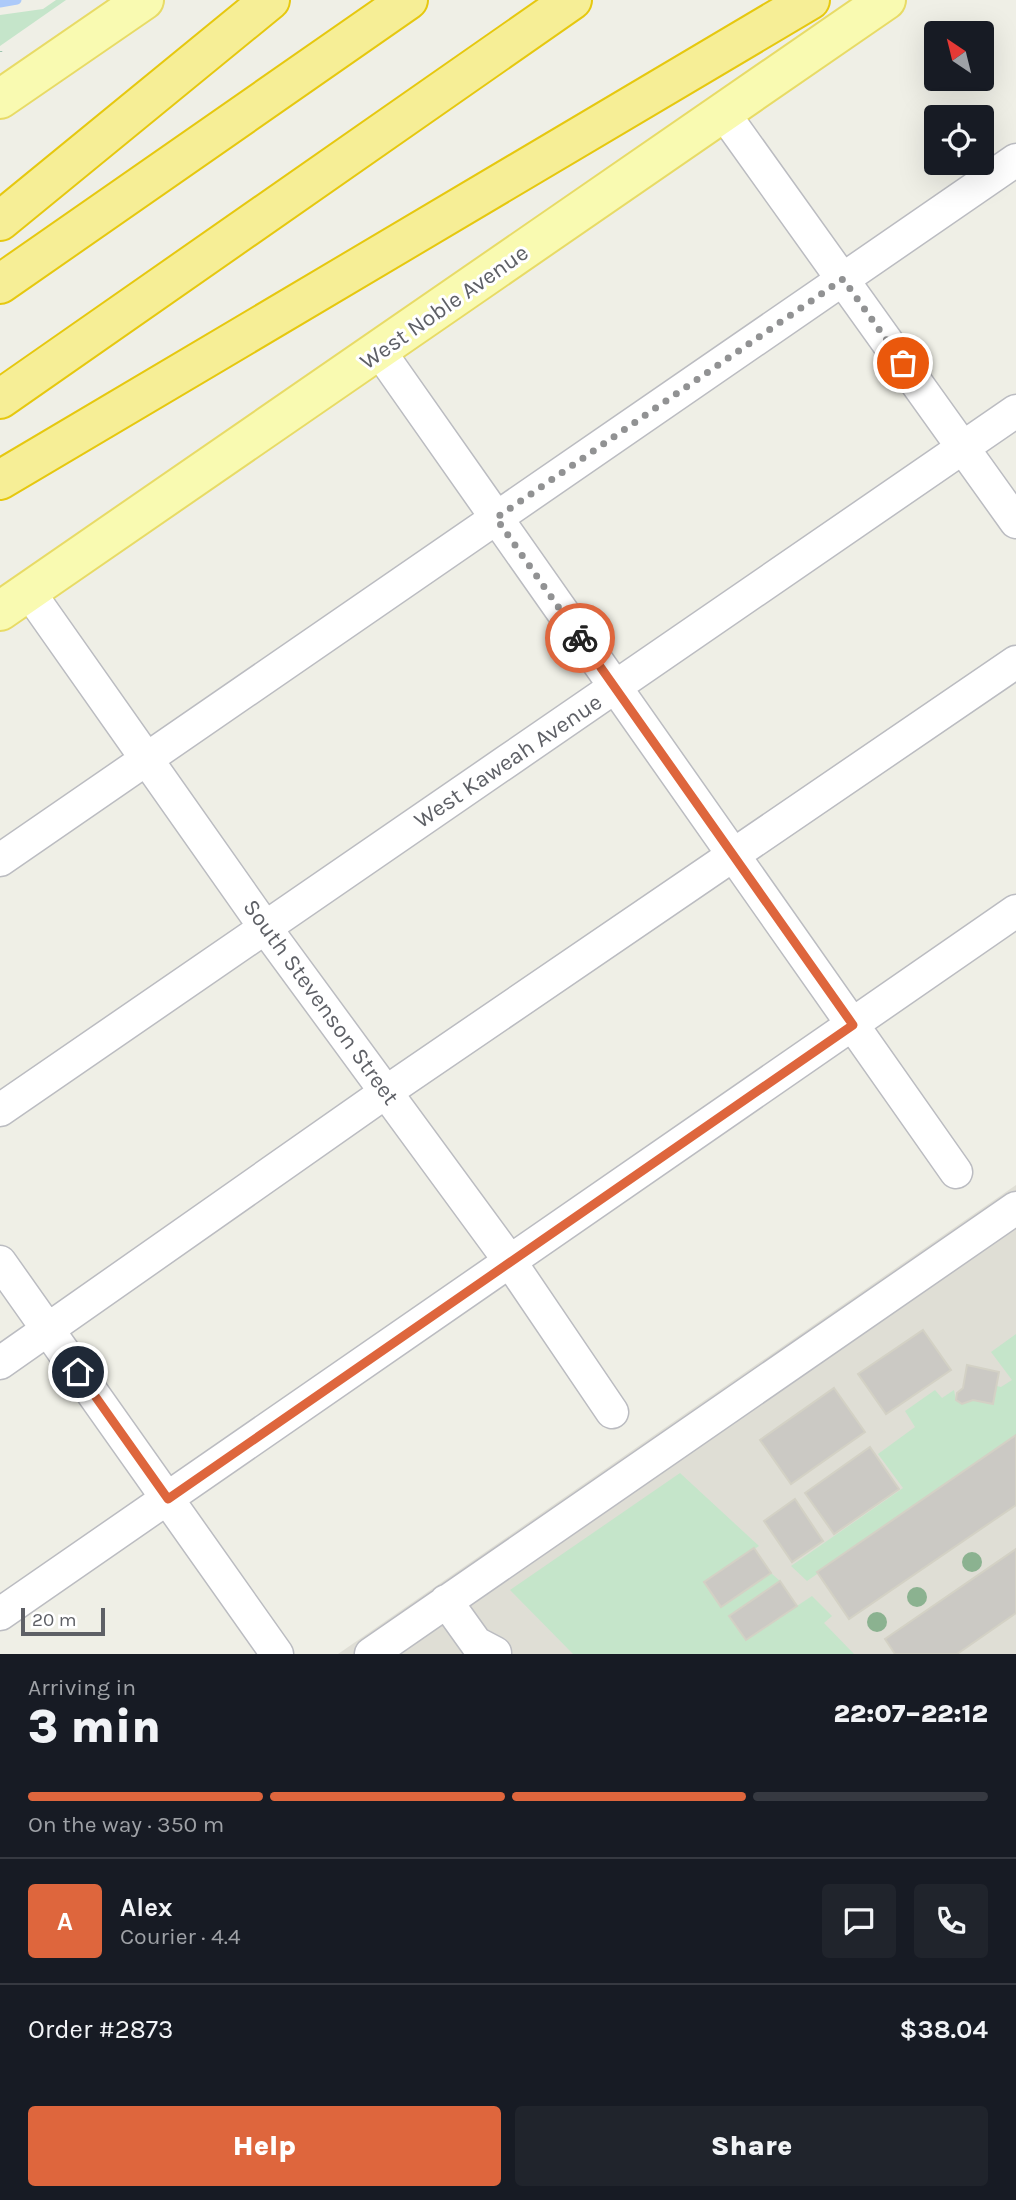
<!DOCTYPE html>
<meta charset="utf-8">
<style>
:root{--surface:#171b24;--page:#20242c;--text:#f1f3f6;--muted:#9ea1a6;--line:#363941;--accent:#de663d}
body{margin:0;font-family:Karla,sans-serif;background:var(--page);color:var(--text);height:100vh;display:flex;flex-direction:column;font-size:26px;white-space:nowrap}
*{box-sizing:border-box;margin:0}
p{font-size:23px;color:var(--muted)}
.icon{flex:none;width:38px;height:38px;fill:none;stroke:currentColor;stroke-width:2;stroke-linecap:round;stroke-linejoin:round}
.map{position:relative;height:1654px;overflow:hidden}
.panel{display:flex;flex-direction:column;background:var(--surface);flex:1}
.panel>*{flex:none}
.needle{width:46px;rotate:325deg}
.controls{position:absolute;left:924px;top:21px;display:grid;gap:14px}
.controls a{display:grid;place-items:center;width:70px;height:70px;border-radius:7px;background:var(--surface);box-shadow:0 7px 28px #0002;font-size:35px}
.scale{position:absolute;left:21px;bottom:18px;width:84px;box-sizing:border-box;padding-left:7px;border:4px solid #5e6066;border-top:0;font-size:19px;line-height:24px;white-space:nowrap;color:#5e6066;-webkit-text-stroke:5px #fff;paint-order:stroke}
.pin{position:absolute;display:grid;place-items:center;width:60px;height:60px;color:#fff;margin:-30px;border:4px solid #fff;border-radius:50%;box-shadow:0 2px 7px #0007}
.courier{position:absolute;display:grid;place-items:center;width:70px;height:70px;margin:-35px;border:5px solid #de663d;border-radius:50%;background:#fff;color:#222;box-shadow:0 2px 9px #0007}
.head em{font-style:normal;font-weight:800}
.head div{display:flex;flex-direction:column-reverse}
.head{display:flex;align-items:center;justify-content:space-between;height:119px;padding:0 28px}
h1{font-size:46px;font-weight:800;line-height:52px}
.bar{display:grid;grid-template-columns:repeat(4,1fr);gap:10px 7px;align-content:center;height:84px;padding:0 28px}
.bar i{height:9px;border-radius:5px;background:var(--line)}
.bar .current{background:var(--accent)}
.bar p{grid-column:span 4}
.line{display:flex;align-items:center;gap:18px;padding:0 28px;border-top:2px solid var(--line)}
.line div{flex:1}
.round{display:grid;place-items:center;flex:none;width:74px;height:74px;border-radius:7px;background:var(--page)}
.cta{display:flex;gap:14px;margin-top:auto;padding:14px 28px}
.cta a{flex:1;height:80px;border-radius:7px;background:var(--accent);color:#fff;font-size:28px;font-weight:800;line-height:80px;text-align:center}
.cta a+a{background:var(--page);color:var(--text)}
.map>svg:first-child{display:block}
</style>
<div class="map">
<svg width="1016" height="1654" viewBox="0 0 1016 1654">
<rect width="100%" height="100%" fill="#efefe6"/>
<path fill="#dfded5" d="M 1016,1185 L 1016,1654 L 338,1654 Z"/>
<path fill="#c5e5ca" d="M 56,0 L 66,0 L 0,46 L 0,15 L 43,9 Z
M 1016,1334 L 1016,1437 L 807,1581 L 791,1566 L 903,1488 L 878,1454 L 915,1427 L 905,1411 L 935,1390 L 942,1398 L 954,1390 L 956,1400 L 962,1404 L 973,1400 L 993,1404 L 997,1386 L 1001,1387 L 1012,1380 L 991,1352 Z
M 680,1473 L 759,1546 L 704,1582 L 721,1607 L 771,1573 L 780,1581 L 730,1615 L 746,1640 L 812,1596 L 832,1616 L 824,1623 L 854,1654 L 573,1654 L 510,1590 Z"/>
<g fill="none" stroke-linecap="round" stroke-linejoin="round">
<path stroke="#accaf9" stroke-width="9" d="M 0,3 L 17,0"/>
</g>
<path fill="#cbc9c4" stroke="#d3d1c5" stroke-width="2" d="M 923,1330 L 951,1370 L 886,1414 L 858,1374 Z
M 967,1365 L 999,1372 L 993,1404 L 973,1400 L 962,1404 L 956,1400 L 957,1393 L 963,1388 Z
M 834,1388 L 865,1432 L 791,1484 L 760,1440 Z
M 1016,1435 L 1016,1505 L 849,1619 L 817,1572 Z
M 870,1447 L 899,1489 L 834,1534 L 805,1493 Z
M 795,1499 L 823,1541 L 792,1562 L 764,1521 Z
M 754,1548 L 771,1573 L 721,1607 L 704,1582 Z
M 1016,1549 L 1016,1613 L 957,1654 L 895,1654 L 885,1639 Z
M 780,1581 L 797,1606 L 746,1640 L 729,1616 Z"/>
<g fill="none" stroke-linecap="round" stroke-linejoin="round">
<defs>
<path id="minor" d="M 722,111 L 1016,522
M 380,352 L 956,1172
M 29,592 L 264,926 L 509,1260 L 612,1412
M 0,860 L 1016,160
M 0,1110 C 337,875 679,646 1016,411
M 0,1262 L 277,1654
M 0,1363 L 386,1092 L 1016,662
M 446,1601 L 476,1643 L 495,1653
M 0,1614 L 1016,911
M 371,1654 L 1016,1208"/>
<path id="major" d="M 0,99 L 144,0
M 0,611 L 886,0"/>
<path id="highway" d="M 0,221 L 270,0
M 0,284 L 408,0
M 0,399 L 572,0
M 0,480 L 810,0"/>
</defs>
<use href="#minor" stroke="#bbbcc1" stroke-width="35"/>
<use href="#major" stroke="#e8db66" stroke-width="42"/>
<use href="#highway" stroke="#e6c80f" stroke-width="42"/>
<path stroke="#9ec5b0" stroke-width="4.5" stroke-dasharray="7 3.5" stroke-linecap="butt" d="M 0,51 L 0,52"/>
<use href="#minor" stroke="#fff" stroke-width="32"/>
<use href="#major" stroke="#f9fab1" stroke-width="38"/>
<use href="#highway" stroke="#f6ee96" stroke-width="38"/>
</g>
<g fill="#8bb290">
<circle cx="972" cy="1562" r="10"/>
<circle cx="917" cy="1597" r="10"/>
<circle cx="877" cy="1622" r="10"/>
</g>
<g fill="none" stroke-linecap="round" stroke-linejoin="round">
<path stroke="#919293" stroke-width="7" stroke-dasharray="0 12.6" d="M 580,638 L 496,518 L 843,279 L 903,363"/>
<path stroke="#de663d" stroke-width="9" d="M 78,1372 L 168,1499 L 853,1025 L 580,638"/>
</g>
<g text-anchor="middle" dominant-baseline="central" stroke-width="6" stroke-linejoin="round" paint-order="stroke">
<g font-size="23" fill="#5e6066" stroke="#fff">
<text transform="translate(444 307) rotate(-35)">West Noble Avenue</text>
<text transform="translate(508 761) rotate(-34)">West Kaweah Avenue</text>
<text transform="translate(321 1002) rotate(54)">South Stevenson Street</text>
</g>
</g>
</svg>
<div class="controls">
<a><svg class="needle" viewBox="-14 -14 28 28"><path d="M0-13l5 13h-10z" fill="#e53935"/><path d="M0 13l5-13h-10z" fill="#9ea1a6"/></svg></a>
<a><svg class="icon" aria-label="locate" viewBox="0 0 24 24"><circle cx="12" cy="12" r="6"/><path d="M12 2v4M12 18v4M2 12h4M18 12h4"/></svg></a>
</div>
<div class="scale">20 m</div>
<div class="pin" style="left:903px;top:363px;background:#ea580c"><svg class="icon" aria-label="bag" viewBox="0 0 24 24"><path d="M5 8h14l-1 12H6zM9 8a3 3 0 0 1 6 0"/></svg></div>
<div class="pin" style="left:78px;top:1372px;background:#1f2937"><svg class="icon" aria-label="home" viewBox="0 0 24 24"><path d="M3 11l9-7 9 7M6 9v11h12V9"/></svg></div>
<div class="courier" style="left:580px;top:638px"><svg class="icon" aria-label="bike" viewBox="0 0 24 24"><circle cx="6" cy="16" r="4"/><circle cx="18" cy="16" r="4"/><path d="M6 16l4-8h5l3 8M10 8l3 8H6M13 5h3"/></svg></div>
</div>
<section class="panel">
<div class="head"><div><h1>3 min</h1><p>Arriving in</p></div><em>22:07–22:12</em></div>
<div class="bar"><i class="current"></i><i class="current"></i><i class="current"></i><i></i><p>On the way · 350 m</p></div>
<div class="line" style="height:126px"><b class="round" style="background:var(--accent);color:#fff">A</b><div><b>Alex</b><p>Courier · 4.4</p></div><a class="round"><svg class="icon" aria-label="chat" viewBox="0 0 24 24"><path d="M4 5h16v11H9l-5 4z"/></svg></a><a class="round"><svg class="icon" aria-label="phone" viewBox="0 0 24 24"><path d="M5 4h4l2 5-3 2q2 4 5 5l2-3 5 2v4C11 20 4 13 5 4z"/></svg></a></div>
<div class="line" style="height:91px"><div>Order #2873</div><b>$38.04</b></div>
<div class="cta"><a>Help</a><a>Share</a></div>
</section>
